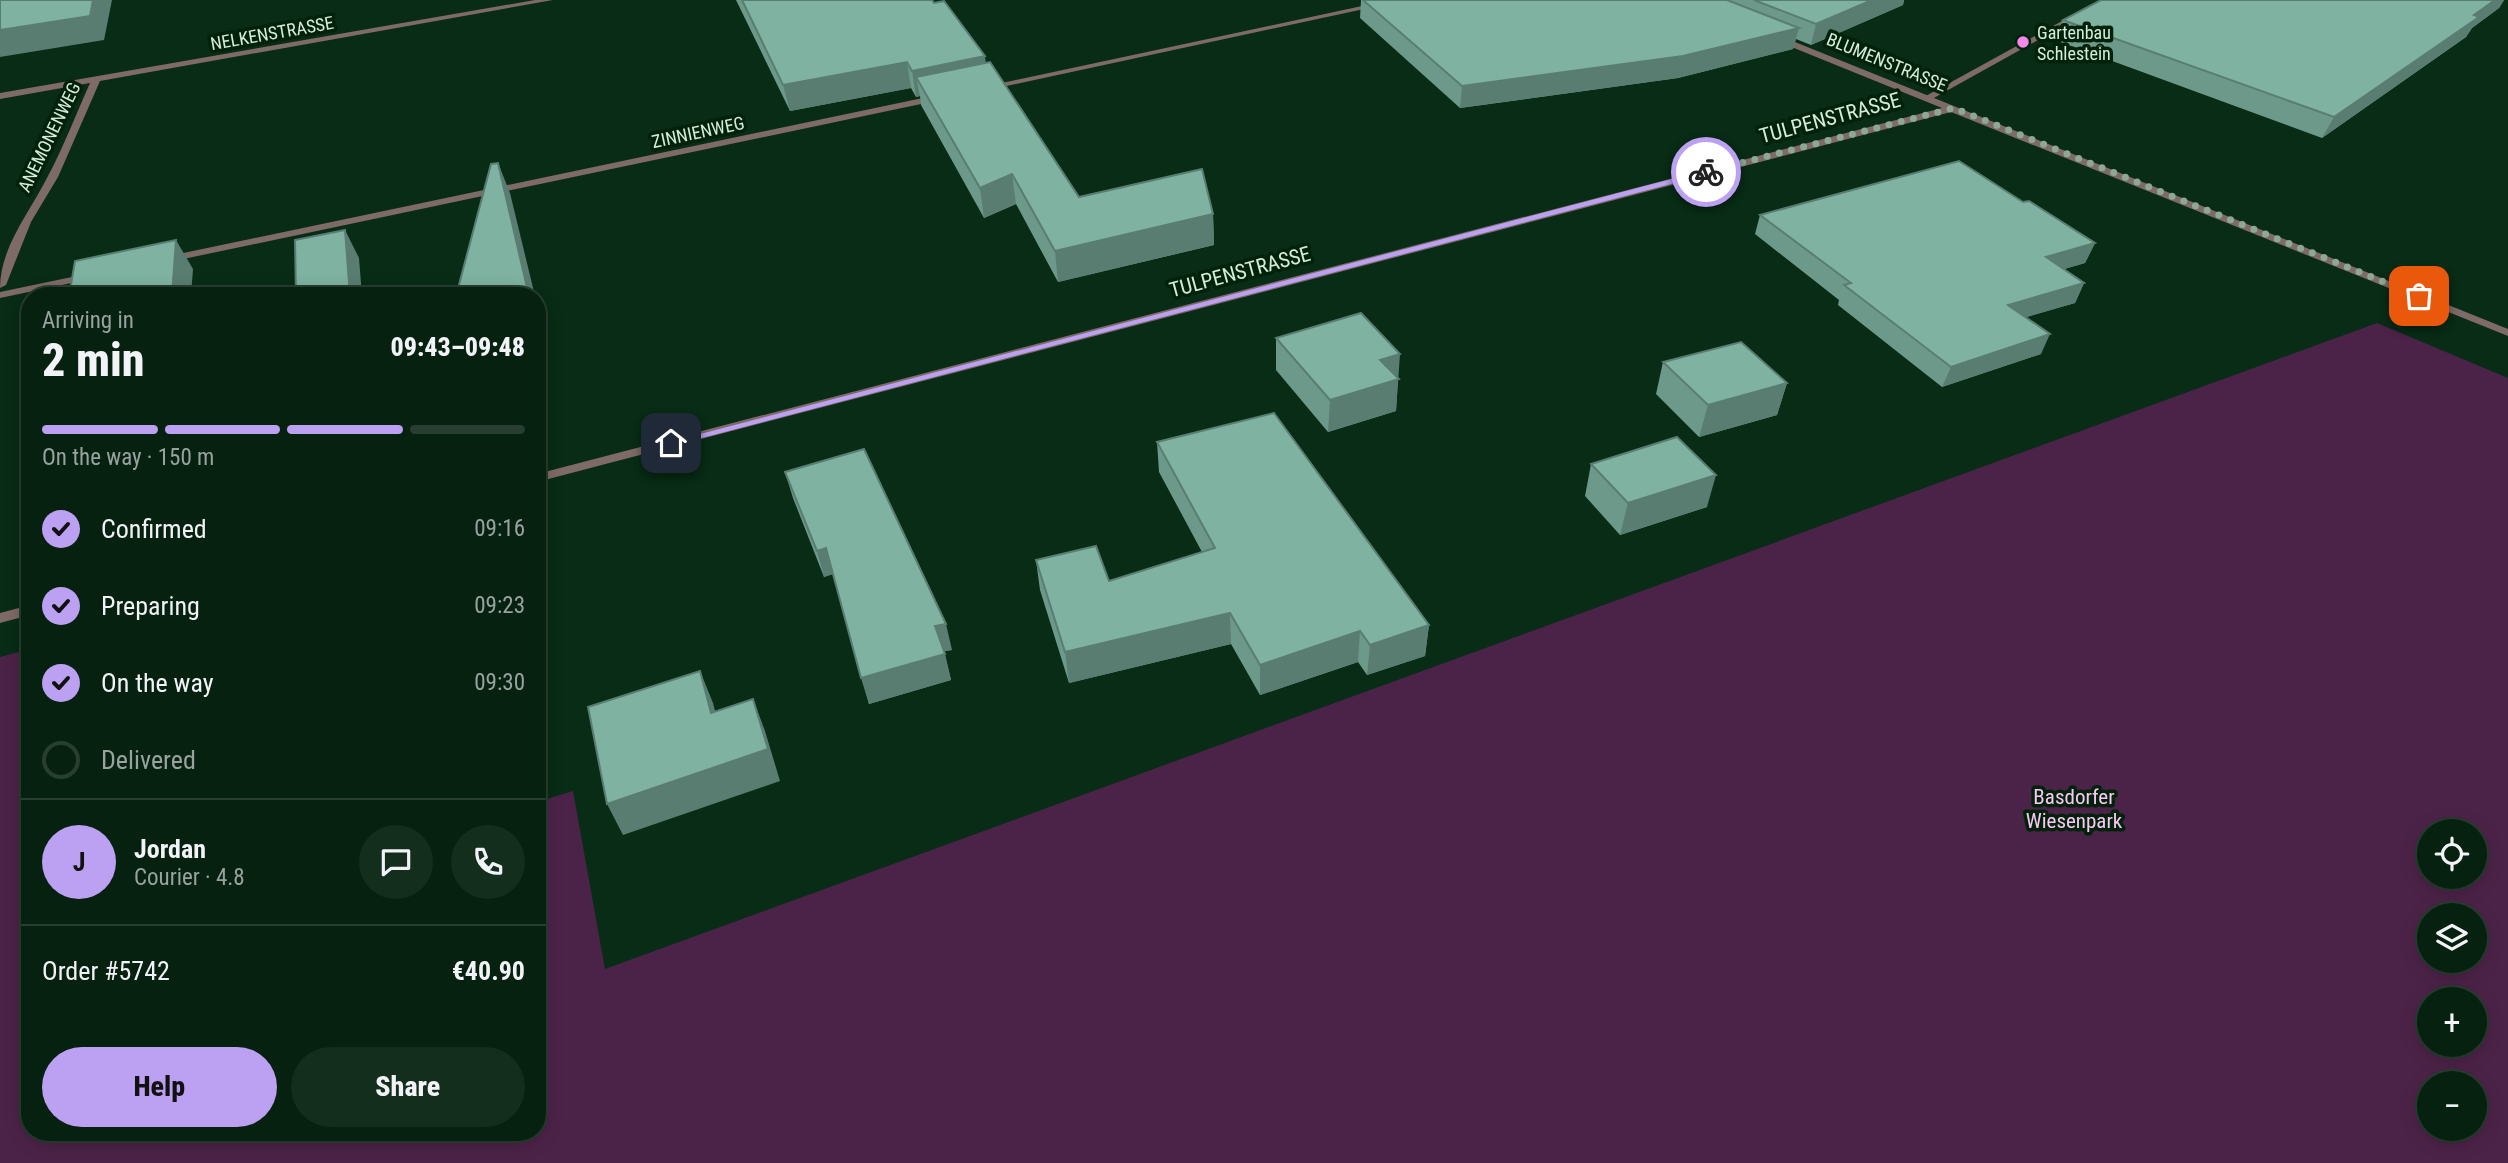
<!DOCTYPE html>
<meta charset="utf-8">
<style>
:root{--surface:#062110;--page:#142e1e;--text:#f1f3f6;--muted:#98a39f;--line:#273e30;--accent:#bca0f2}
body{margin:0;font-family:"Roboto Condensed",sans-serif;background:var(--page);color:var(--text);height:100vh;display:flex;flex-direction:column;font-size:26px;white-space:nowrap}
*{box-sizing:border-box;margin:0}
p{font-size:23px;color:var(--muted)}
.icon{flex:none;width:38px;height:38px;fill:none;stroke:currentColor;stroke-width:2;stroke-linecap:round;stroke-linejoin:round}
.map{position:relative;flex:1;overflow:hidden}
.sheet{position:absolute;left:21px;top:287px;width:525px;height:854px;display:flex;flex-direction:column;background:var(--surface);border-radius:28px;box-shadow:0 4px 18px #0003,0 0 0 2px var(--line)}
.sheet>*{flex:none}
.fabs{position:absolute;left:2417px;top:819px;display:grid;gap:14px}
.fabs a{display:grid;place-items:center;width:70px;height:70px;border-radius:50%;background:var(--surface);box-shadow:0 4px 18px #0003,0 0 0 2px var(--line);font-size:35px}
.pin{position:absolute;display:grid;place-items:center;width:60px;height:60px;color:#fff;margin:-30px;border-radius:14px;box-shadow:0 4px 10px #0006}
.courier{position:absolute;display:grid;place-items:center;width:70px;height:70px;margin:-35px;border:5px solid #bca0f2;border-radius:50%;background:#fff;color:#222;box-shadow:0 2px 9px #0007}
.headline em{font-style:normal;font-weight:800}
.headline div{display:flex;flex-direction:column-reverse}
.headline{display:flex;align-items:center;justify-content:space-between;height:119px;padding:0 21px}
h1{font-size:46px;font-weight:800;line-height:52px}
.bar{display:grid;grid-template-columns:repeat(4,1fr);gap:10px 7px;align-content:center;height:84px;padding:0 21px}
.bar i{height:9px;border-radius:5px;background:var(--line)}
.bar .current{background:var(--accent)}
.bar p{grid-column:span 4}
.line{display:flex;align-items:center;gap:18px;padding:0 21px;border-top:2px solid var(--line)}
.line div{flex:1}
.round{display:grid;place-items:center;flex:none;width:74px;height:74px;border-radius:37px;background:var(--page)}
ol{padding:0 21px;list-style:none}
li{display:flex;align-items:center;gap:21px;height:77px}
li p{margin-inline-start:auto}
li .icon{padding:7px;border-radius:50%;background:var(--accent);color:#111;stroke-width:4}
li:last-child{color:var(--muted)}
li i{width:38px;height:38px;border:4px solid var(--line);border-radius:50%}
.primary-button{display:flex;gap:14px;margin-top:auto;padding:14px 21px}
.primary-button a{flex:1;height:80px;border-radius:42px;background:var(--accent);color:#111;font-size:28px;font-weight:800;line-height:80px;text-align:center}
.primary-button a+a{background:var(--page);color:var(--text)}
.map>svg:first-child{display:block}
</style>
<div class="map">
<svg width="2508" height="1163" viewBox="0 0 2508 1163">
<rect width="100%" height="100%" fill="#082c15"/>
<path fill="#4c2348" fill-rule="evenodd" d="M 2377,323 L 2508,378 L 2508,1163 L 0,1163 L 0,657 L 30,649 L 30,1132 L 537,1132 L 537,802 L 573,791 L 605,969 ZM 2429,831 L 2474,831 L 2474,877 L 2429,877 ZM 2429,915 L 2474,915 L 2474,961 L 2429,961 ZM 2429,999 L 2474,999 L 2474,1045 L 2429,1045 ZM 2429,1083 L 2474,1083 L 2474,1129 L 2429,1129 Z"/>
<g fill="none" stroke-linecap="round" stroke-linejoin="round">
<path fill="#7e6a66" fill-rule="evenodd" d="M 2100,0 L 2110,0 L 1932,99 L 1924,97 Z"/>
<path fill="#7e6a66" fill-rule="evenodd" d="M 535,0 L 553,0 L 100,81 L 58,177 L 31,222 L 6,285 L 0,288 C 0,247 30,212 48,176 C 64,146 76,114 90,83 L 0,99 L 0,93 Z
M 1390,0 L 1406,0 L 988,90 L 983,87 Z
M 1774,36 L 1780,36 L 2508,329 L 2508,336 L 1951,112 L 537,482 L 537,474 L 1942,108 L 1774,40 Z
M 937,95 L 942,98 L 940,100 L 169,262 L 164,259 L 169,256 Z
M 91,273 L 95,274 L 95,278 L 0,298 L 0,292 Z
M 30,605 L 30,615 L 0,623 L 0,613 Z"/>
</g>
<path fill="#6d998a" d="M 736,0 L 932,0 L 985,56 L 985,63 L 1079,197 L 1213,214 L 1214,245 L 1058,282 L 1016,204 L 984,218 L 921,105 L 920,96 L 916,97 L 911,88 L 790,111 Z
M 1361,0 L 1904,0 L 1903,5 L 1811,45 L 1796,39 L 1793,49 L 1678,78 L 1460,108 L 1360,18 Z
M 2101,0 L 2504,0 L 2499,8 L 2472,28 L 2466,37 L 2322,138 L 2055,40 L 2063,20 Z
M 2023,202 L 2095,243 L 2085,263 L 2064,269 L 2084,283 L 2075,303 L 2026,317 L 2041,354 L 1942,387 L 1838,305 L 1839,300 L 1755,234 L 1760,215 Z
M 1276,338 L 1398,378 L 1396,411 L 1328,432 L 1276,370 Z
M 1663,362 L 1787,383 L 1777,415 L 1699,437 L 1656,394 Z
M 1157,442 L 1429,625 L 1425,656 L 1367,675 L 1358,662 L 1260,695 L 1231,644 L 1069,683 L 1040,590 L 1036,560 L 1109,581 L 1202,552 L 1159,472 Z
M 1591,464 L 1707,507 L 1620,535 L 1585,496 Z
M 785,472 L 952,650 L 944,651 L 951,680 L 869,704 L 833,574 L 824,577 L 793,498 Z"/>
<path fill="#597d71" d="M 93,0 L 112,0 L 104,40 L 0,57 L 0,30 Z
M 1872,0 L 1904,0 L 1903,5 L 1811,45 L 1816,24 Z
M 2495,0 L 2504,0 L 2499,8 L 2472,28 L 2466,37 L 2322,138 L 2334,117 Z
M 1799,28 L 1793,49 L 1678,78 L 1460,108 L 1462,86 Z
M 985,56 L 988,82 L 916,77 L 920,96 L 916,97 L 912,71 Z
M 907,62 L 911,88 L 790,111 L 783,85 Z
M 498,163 L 510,193 L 535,296 L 529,296 Z
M 1012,174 L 1016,204 L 984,218 L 980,188 Z
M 1213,214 L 1214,245 L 1058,282 L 1055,251 Z
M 345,230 L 359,258 L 362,296 L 350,296 Z
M 176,240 L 193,269 L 191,296 L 172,296 Z
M 2095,243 L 2085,263 L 2037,277 L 2046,257 Z
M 2084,283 L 2075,303 L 2000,325 L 2008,305 Z
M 537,306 L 547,347 L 542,374 L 537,375 Z
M 2050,334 L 2041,354 L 1942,387 L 1951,367 Z
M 1400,354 L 1396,411 L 1328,432 L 1330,400 L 1380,360 Z
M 1787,383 L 1777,415 L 1699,437 L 1708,405 Z
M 1716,475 L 1707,507 L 1620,535 L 1628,503 Z
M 826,548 L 833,574 L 824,577 L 817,551 Z
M 1230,613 L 1231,644 L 1069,683 L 1065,652 Z
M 946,624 L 952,650 L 941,652 L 935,626 Z
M 1429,625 L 1425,656 L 1367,675 L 1370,645 Z
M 1360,631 L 1358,662 L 1260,695 L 1260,665 Z
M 945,654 L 951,680 L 869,704 L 861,678 Z
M 700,671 L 713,703 L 724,745 L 711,713 Z
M 753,699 L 765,731 L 780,781 L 623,835 L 607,804 Z
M 537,753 L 542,776 L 537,778 Z"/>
<path fill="#7fb2a1" stroke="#597d71" stroke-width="2" d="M 0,0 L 93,0 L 90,16 L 0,30 Z
M 742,0 L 932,0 L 934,3 L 944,1 L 985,56 L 912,71 L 907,62 L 783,85 Z
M 1363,0 L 1727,0 L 1799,28 L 1683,56 L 1462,86 Z
M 1754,0 L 1872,0 L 1816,24 Z
M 2101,0 L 2495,0 L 2474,15 L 2479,17 L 2334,117 L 2063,20 Z
M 990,62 L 1079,197 L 1202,169 L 1213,214 L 1055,251 L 1012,174 L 980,188 L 916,77 Z
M 1959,161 L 2023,202 L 2029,201 L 2095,243 L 2046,257 L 2084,283 L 2008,305 L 2050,334 L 1951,367 L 1844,285 L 1851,283 L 1760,215 Z
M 498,163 L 529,296 L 456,296 L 491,164 Z
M 345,230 L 350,296 L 296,296 L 295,240 Z
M 176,240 L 172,296 L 69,296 L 75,261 Z
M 1361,313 L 1400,354 L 1380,360 L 1399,379 L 1330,400 L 1276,338 Z
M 1741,342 L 1787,383 L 1708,405 L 1663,362 Z
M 1274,413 L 1429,625 L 1370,645 L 1360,631 L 1260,665 L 1230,613 L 1065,652 L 1036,560 L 1096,546 L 1109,581 L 1215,548 L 1157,442 Z
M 1677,437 L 1716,475 L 1628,503 L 1591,464 Z
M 864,449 L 946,624 L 935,626 L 945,654 L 861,678 L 826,548 L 817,551 L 785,472 Z
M 700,671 L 711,713 L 753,699 L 768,749 L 607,804 L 588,707 Z"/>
<path fill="#bca0f2" d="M 1706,170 L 1709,174 L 671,446 L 666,443 Z"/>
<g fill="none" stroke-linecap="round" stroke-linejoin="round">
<path stroke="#8fa896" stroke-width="7" stroke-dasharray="0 12.6" d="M 1706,172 L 1954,108 L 2419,296"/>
</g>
<circle fill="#f788eb" stroke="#00220b" stroke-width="2.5" cx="2023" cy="42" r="7"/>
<g text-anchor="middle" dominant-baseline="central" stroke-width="7" stroke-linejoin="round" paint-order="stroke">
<g font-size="18" fill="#d7ebdb" stroke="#00220b" text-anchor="start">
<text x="2037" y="32">Gartenbau<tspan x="2037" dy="21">Schlestein</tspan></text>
</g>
<g font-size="18" fill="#d7ebdb" stroke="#00220b">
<text transform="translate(272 33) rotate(-10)">NELKENSTRASSE</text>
<text transform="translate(1887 62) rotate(22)">BLUMENSTRASSE</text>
<text transform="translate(698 132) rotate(-12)">ZINNIENWEG</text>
<text transform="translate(49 137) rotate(-64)">ANEMONENWEG</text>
</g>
<g font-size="21" fill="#d7ebdb" stroke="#00220b">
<text transform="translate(1830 118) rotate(-15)">TULPENSTRASSE</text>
<text transform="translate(1240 272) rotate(-15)">TULPENSTRASSE</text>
</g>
<g font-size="21" fill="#fbc7f3" stroke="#00220b">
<text x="2074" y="797">Basdorfer<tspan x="2074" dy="24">Wiesenpark</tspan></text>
</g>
</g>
</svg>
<div class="fabs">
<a><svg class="icon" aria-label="locate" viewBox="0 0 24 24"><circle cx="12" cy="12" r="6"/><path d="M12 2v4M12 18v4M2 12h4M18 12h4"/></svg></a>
<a><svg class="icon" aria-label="layers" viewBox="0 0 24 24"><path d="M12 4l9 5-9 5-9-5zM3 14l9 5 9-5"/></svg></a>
<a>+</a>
<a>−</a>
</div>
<div class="pin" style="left:2419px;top:296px;background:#ea580c"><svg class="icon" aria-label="bag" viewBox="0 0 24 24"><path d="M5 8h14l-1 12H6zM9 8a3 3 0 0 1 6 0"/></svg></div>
<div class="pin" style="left:671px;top:443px;background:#1f2937"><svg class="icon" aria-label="home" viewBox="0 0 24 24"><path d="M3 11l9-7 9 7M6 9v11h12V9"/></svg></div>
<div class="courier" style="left:1706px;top:172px"><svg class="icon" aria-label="bike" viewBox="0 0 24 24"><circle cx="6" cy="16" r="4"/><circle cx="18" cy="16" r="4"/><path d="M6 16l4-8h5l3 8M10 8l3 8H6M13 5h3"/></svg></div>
<section class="sheet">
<div class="headline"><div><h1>2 min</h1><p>Arriving in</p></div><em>09:43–09:48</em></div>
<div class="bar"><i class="current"></i><i class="current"></i><i class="current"></i><i></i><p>On the way · 150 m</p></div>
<ol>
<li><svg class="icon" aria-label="check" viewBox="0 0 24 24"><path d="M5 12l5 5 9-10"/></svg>Confirmed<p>09:16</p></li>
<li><svg class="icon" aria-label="check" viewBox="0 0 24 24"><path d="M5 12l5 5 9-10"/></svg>Preparing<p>09:23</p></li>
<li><svg class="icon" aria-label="check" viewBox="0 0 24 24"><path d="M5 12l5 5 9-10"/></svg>On the way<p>09:30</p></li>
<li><i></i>Delivered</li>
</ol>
<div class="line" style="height:126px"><b class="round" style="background:var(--accent);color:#111">J</b><div><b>Jordan</b><p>Courier · 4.8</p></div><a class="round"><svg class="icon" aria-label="chat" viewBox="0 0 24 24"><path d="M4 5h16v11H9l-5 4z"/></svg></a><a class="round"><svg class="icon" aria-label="phone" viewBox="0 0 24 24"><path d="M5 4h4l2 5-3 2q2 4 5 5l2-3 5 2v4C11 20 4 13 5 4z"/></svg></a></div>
<div class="line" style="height:91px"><div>Order #5742</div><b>€40.90</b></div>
<div class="primary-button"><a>Help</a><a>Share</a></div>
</section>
</div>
